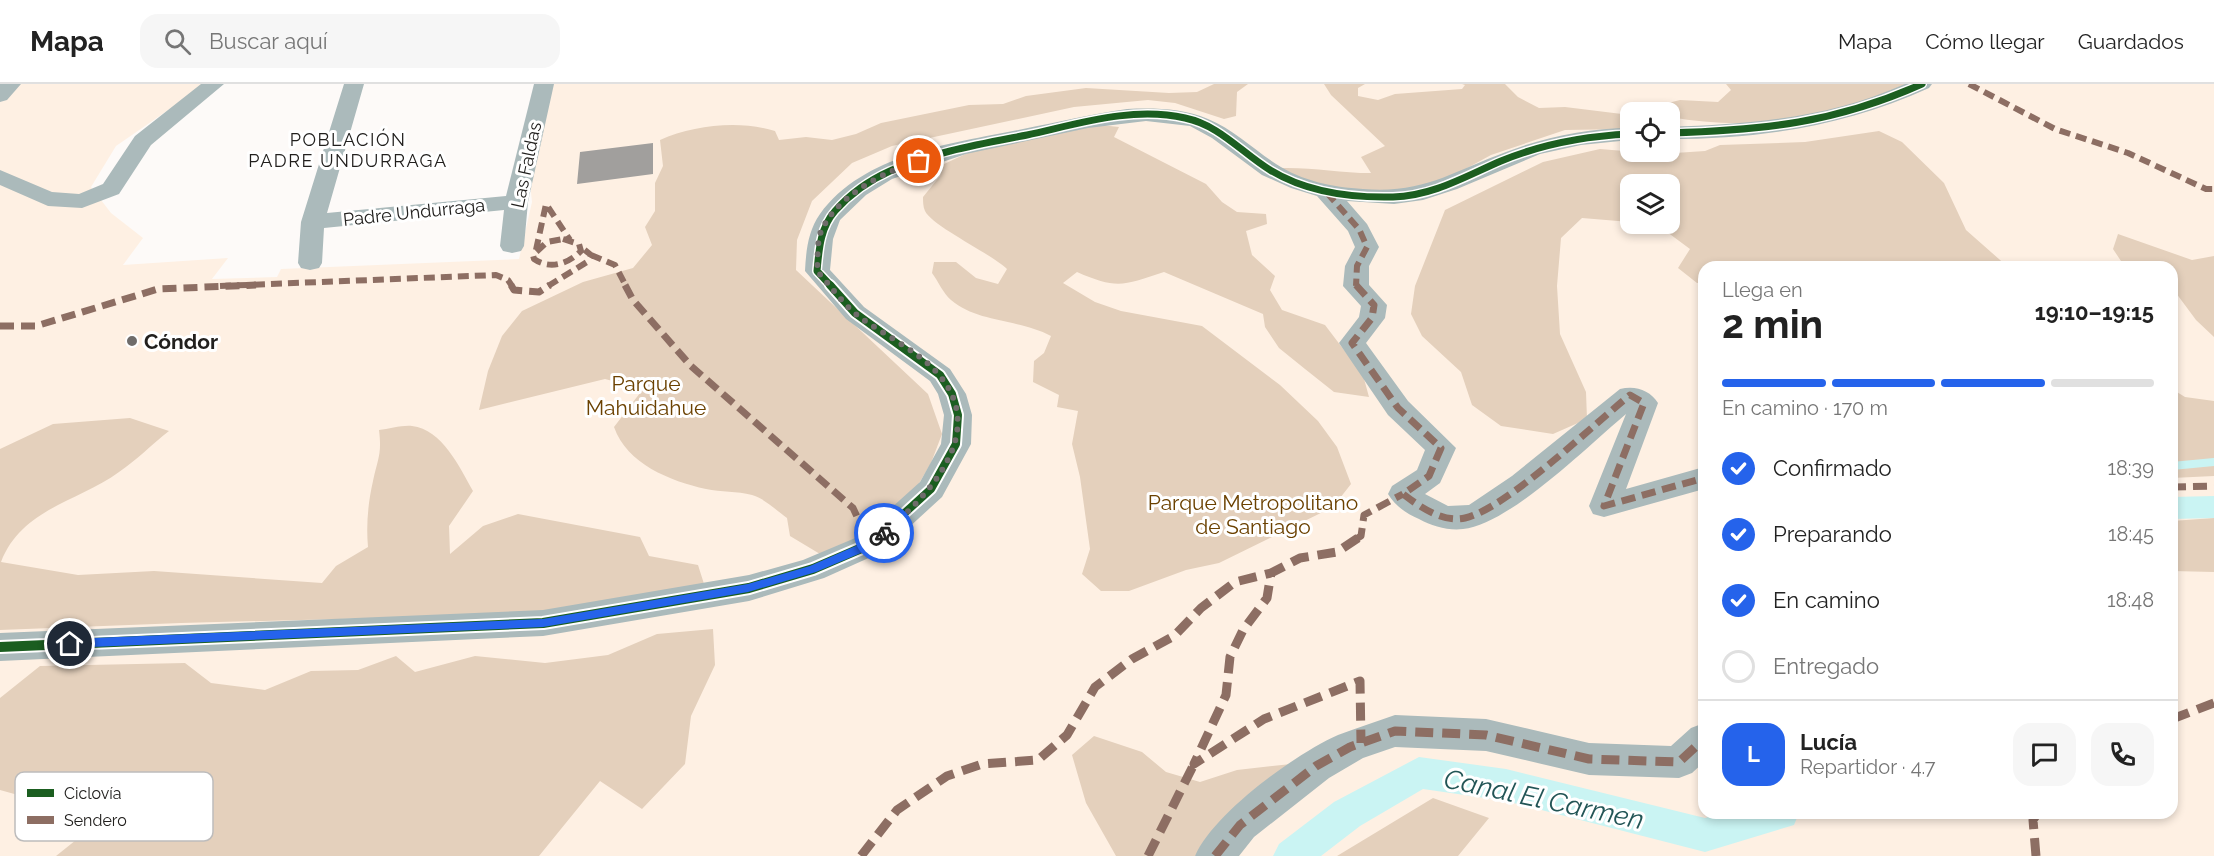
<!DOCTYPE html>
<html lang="es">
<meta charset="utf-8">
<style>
:root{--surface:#fff;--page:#f6f6f6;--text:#222;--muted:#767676;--line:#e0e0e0;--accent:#2563eb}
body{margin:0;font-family:Raleway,sans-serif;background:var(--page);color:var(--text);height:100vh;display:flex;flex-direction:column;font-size:22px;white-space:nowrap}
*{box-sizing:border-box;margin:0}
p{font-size:20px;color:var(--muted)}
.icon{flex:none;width:33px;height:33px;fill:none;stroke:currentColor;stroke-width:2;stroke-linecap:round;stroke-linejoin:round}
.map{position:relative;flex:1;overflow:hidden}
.drawer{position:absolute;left:1698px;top:177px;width:480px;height:558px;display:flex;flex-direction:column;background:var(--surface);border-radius:18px;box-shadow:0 3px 9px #0003}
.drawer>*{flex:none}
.fabs{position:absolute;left:1620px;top:18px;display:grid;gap:12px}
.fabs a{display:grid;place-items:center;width:60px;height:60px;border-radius:12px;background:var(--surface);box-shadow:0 3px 9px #0003;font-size:30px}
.pin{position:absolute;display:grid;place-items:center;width:51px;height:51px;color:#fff;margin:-26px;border:3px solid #fff;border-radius:50%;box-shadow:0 2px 6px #0007}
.courier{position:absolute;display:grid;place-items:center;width:60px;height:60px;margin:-30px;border:4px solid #2563eb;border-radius:50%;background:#fff;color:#222;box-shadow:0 2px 8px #0007}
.summary em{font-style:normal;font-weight:700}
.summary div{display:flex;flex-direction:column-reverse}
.summary{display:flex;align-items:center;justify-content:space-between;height:102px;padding:0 24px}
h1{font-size:39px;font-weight:700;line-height:45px}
.bar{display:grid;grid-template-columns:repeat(4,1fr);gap:9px 6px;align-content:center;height:72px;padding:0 24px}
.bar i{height:8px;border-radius:4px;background:var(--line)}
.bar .active{background:var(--accent)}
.bar p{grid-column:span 4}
.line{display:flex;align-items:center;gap:15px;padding:0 24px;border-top:2px solid var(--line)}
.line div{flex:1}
.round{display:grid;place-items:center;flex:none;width:63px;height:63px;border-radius:18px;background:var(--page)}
ol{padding:0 24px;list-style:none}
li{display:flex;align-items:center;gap:18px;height:66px}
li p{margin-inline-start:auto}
li .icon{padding:6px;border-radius:50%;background:var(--accent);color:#fff;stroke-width:4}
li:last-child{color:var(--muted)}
li i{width:33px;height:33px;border:3px solid var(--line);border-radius:50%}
header{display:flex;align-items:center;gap:36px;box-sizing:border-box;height:84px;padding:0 30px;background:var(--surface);border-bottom:2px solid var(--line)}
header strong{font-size:28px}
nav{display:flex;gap:33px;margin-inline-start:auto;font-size:21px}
.search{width:420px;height:54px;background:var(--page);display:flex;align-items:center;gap:15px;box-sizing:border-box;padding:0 21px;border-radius:18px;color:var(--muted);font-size:22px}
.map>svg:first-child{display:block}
</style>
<header>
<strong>Mapa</strong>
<div class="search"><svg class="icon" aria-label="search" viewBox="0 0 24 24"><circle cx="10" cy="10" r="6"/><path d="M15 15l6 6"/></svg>Buscar aquí</div>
<nav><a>Mapa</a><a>Cómo llegar</a><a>Guardados</a></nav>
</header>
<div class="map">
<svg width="2214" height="772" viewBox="0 0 2214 772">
<rect width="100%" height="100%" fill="#fdfaf8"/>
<path fill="#fef0e3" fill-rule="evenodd" d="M 0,0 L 206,0 L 116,62 L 91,103 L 111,129 L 143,154 L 123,181 L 228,174 L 212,195 L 277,193 L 281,185 L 519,175 L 532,118 L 529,90 L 549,0 L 2214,0 L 2214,772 L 0,772 ZM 1630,28 L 1670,28 L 1670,68 L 1630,68 ZM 1630,100 L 1670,100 L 1670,140 L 1630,140 ZM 1704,183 L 2172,183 L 2172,729 L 1704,729 Z"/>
<path fill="#e4d0bc" d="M 1214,0 L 1248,0 L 1237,8 L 1236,32 L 1224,35 L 1175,19 L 1148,16 L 1074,23 L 892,62 L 852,79 L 812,117 L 797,156 L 796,186 L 928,310 L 942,350 L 931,379 L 908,418 L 858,456 L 820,470 L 790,452 L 787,434 C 777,427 764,414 752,411 C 737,407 721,408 706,405 C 670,397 627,380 614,343 L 643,305 L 605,295 L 479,326 L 488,287 L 502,252 L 522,227 L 583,198 L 633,184 L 652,161 L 645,143 L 655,127 L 655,99 L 663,82 L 660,56 C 694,41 739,36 775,47 L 779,56 L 806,53 L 832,56 L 856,50 L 881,39 L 969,21 L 1003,20 L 1026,12 L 1086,4 L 1169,9 L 1197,8 Z
M 1324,0 L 1365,0 L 1358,4 L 1358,12 L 1378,16 L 1395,10 L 1462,5 L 1465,1 L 1462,0 L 1505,0 L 1518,13 L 1539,24 L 1565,23 L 1630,31 L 1630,45 L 1565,46 L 1491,71 L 1449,94 L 1425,103 L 1385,109 L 1341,105 L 1293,94 L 1280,84 C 1311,83 1340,89 1371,89 L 1361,73 L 1385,62 L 1331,11 Z
M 1726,0 L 1906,0 C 1830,35 1753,48 1670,33 L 1670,28 L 1662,28 L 1656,22 L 1680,16 L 1718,18 L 1731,6 Z
M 1100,41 L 1119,43 L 1114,53 L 1206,100 L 1222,118 L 1237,128 L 1266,130 L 1267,140 L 1246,147 L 1252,171 L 1275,192 L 1270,206 L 1282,226 L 1325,241 L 1363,291 L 1369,313 L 1334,308 L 1305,285 L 1279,264 L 1265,243 L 1263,230 L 1164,188 C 1124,201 1118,206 1077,188 L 1063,199 L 1095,218 L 1121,227 L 1202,242 L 1280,301 L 1318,337 L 1337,363 L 1351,400 L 1333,423 L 1219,479 L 1186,486 L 1129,507 L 1101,507 L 1082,490 L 1090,465 L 1080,393 L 1072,360 L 1078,327 L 1057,323 L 1059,311 L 1033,298 L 1034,277 L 1044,269 L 1051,252 C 1020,235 978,239 951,216 C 943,209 938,197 932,189 L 934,178 L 956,178 L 976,194 L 998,200 L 1007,185 C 990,169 932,142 925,127 C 923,123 923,117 923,113 L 940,92 L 944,80 L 972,67 Z
M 1879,47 L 1902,58 L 1944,99 L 1966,146 L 2008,183 L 1704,183 L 1704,198 L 1697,199 L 1678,184 L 1690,165 L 1663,145 L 1639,140 L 1670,140 L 1670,100 L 1630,100 L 1630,138 L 1582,134 L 1561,154 L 1557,202 L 1560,250 L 1586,308 L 1587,335 L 1553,350 L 1501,342 L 1472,321 L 1461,288 L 1422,252 L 1411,230 L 1415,202 L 1445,126 L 1543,78 L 1600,65 L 1660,70 L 1705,67 L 1720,61 L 1805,58 Z
M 2118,150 L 2192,176 L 2214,172 L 2214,253 L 2196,236 L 2176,209 L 2172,208 L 2172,183 L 2125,183 L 2113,165 Z
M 2172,305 L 2185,313 L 2214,317 L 2214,392 L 2172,394 Z
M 130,334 L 169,347 C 152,360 137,376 119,388 C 78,418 22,424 1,478 L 78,491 L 154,487 L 322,499 L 336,482 L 368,463 C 366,441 368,419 373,397 C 378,374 382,370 379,346 C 389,345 402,341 412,342 C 442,345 460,384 473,407 L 449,442 L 450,470 L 483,442 L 518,430 L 640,453 L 649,472 L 698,481 L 705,503 L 533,530 L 181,539 L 0,546 L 0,365 L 53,340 Z
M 2214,434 L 2214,488 L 2172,487 L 2172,437 Z
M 713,545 L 715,581 L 691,632 L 685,680 L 642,725 L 600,697 L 539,772 L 56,772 L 81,752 L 79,728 L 0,706 L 0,614 L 40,582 L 185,579 L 211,599 L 265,606 L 311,587 L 358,586 L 396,572 L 415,588 L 475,572 L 545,579 L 608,571 L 657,550 Z
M 1094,652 L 1142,668 L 1166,688 L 1200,698 L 1237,686 L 1291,680 L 1223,738 L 1195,772 L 1116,772 L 1086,719 L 1072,671 Z
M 1433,714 L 1489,734 L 1458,772 L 1337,772 Z"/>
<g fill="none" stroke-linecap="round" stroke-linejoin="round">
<path stroke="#caf4f3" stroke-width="8" d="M 2172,382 L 2214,378"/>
<path fill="#caf4f3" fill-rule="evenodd" d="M 2214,412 L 2214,434 L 2172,435 L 2172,413 Z
M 1419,673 L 1506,685 L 1705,734 L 1723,729 L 1799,729 L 1794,741 L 1705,768 L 1506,717 L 1423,705 L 1360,742 L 1321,772 L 1273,772 L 1279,760 L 1334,718 Z"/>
</g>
<path fill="#a19f9d" d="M 653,59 L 653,90 L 577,100 L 580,68 Z"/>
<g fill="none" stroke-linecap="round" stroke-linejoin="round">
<path fill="#abbabb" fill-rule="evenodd" d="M 0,0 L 21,0 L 7,16 L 0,18 Z
M 201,0 L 224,0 L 151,61 L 119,110 L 82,124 L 48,122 L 0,101 L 0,86 L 52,108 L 79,110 L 103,100 L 135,52 Z
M 344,0 L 364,0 L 327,129 L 506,112 L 534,0 L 554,0 L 528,118 L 524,162 L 521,167 L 512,169 L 503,167 L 500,162 L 504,126 L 324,144 L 322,179 L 319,184 L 310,186 L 301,184 L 298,179 L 301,138 Z
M 1905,0 L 1932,0 L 1929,4 C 1846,42 1760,55 1670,55 L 1670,43 C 1752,40 1829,34 1905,0 Z
M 1127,25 C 1154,24 1182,24 1208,35 C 1233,45 1253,65 1276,80 C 1302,97 1332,103 1363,105 C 1424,110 1451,88 1506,68 C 1545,53 1588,44 1630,44 L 1630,56 L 1581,61 L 1540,70 L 1457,105 L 1423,116 L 1394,120 L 1347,117 L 1367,140 L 1379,163 L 1369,182 L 1369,201 L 1387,221 L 1385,234 L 1366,259 L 1408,317 L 1456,364 L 1440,399 L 1425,410 L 1448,422 L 1469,421 L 1512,392 L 1620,305 C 1635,301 1650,306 1658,319 L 1626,405 L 1704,383 L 1704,405 L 1604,433 L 1593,430 L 1589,422 L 1626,330 C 1589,361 1510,440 1463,445 C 1449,447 1432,442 1419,435 C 1407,430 1395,422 1388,410 L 1392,402 L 1417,386 L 1425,366 L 1388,331 L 1339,259 L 1359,233 L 1361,222 L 1343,202 L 1345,182 L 1355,163 L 1348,147 L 1317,112 L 1291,104 L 1262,91 L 1212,54 L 1190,42 L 1146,37 L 1088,44 L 966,70 L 892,95 L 866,111 L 840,136 L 833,155 L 830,186 L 864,223 L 950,285 L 966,310 L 972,331 L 971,360 L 942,413 L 882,468 L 824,494 L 749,517 L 543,552 L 0,577 L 0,549 L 543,526 L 749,491 L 803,476 L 860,452 L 920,398 L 941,360 L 944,331 L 938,310 L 930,297 L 846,235 L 805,187 C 806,167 808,147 820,130 C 864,69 955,59 1023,45 C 1058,38 1092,30 1127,25 Z
M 1395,631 L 1486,635 L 1589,659 L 1671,662 L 1691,644 L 1704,639 L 1704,678 L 1692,689 L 1679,694 L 1589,691 L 1486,667 L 1395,663 L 1363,674 L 1329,694 L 1254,753 L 1239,772 L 1195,772 C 1214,729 1295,670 1338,651 C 1356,644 1376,638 1395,631 Z"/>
<path stroke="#8d6e63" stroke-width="6" stroke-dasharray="11 6" stroke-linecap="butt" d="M 1969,0 L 2055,45 L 2128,69 L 2206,105 L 2214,105
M 1327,109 L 1359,145 L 1367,163 L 1357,182 L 1356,202
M 563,155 L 579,160 L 581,167 C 568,180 550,186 534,175 L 533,171 L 547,158 Z
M 536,166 L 546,120 L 570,156
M 591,171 L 615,181 L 626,202
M 220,202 L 496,191 L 508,196 L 512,202
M 548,202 L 587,178 L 591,171 L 581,163"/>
<path stroke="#8d6e63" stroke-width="7" stroke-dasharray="14 7" stroke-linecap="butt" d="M 511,201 L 514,206 L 539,208 L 550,201
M 625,201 L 633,216 L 691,282 L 853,424 L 860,439
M 1356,201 L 1374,221 L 1372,234 L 1352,259 L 1398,324 L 1441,364 L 1429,392 L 1403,410 C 1420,423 1443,439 1465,434 C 1506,425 1594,340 1630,311 L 1644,319 L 1604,422 L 1704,394
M 0,242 L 36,242 L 158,205 L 256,201
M 2172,403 L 2214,402
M 1356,455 L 1361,452 L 1364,431 L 1403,410"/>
<path stroke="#8d6e63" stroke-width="9" stroke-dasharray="18 9" stroke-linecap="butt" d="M 1358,454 L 1337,468 L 1300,474 L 1271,489 L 1267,514 L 1243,546 L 1230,573 L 1226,611 L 1194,680 L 1264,635 L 1360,597 L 1361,659
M 2172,635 L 2214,619
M 861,772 L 897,726 L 947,692 L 982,680 L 1038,676 L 1067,651 L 1095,603 L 1132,575 L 1174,552 L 1201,524 L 1235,498 L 1271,489
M 1148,772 L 1194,680
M 1215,772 L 1240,741 L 1316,682 L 1350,663 L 1395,647 L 1486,651 L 1589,675 L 1679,678 L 1704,655
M 2036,772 L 2033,736 L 2038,729"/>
<defs>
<path id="cycleway-far2" d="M 1670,49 C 1764,46 1835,39 1922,0
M 831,202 L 817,187 C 819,166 820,144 835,127 C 850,110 870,96 890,87 C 933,68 981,60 1027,51 C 1078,40 1132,22 1185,34 C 1219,41 1241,68 1270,86 C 1306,108 1352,114 1393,113 C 1433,112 1466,92 1501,77 C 1542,60 1586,52 1630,50"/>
<path id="cycleway-far1" d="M 830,201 L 855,229 L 940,291 L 952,310 L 958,331 L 956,360 L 931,405 L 876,455"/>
<path id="cycleway" d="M 0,563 L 543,539 L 749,504 L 813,485 L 871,460 L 878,454"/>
</defs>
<use href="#cycleway-far2" stroke="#fff" stroke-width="10"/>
<use href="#cycleway-far1" stroke="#fff" stroke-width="12"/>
<use href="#cycleway" stroke="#fff" stroke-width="14"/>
<use href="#cycleway-far2" stroke="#1b5e20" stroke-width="7"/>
<use href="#cycleway-far1" stroke="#1b5e20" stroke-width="8"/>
<use href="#cycleway" stroke="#1b5e20" stroke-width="10"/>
</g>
<path fill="#2563eb" d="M 884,445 L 890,449 L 875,463 L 816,488 L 748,508 L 543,543 L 70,564 L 64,560 L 70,555 L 543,535 L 748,500 L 810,482 L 867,457 Z"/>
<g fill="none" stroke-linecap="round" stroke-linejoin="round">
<path stroke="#6f6c6a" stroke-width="6" stroke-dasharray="0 10.8" d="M 884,449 C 928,412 989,349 939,291 C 918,266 883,251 857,231 C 842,219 830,201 817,187 C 818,175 817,160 820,150 C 834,113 885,87 919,77"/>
</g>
<circle fill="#6f6c6a" stroke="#fff" stroke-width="2" cx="132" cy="257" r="6"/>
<g text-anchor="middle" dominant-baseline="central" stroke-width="6" stroke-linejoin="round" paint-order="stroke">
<g font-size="18" letter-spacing="1.5" fill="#22201e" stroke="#fff">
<text x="348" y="55">POBLACIÓN<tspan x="348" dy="21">PADRE UNDURRAGA</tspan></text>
</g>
<g font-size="18" fill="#22201e" stroke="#fff">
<text transform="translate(526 81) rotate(-78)">Las Faldas</text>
<text transform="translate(414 128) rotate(-6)">Padre Undurraga</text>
</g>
<g font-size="21" font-weight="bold" fill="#22201e" stroke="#fff" text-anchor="start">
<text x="144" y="257">Cóndor</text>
</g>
<g font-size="21" fill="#6b4100" stroke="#fff">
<text x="646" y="299">Parque<tspan x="646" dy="24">Mahuidahue</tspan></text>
<text x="1253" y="418">Parque Metropolitano<tspan x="1253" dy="24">de Santiago</tspan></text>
</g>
<g font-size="27" font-style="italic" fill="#225556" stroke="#fff">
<text transform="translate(1544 715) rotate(12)">Canal El Carmen</text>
</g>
</g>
<rect x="15" y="688" width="198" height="69" rx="9" fill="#fff" stroke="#bdbcbc" stroke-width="1.5"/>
<rect x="27" y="705" width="27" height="8" fill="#1b5e20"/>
<rect x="27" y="732" width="27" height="8" fill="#8d6e63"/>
<g font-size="16" fill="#22201e">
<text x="64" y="715">Ciclovía</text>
<text x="64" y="742">Sendero</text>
</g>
</svg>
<div class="fabs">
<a><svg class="icon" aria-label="locate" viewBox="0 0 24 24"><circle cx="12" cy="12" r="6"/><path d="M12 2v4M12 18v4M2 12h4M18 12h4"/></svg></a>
<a><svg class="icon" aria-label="layers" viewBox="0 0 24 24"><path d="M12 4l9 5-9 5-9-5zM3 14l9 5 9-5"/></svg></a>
</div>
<div class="pin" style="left:919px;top:77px;background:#ea580c"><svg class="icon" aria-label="bag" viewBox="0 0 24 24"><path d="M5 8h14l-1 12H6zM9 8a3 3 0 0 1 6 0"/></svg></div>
<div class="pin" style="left:70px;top:560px;background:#1f2937"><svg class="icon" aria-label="home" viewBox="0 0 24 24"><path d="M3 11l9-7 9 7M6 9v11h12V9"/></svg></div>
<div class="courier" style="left:884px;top:449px"><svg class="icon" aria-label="bike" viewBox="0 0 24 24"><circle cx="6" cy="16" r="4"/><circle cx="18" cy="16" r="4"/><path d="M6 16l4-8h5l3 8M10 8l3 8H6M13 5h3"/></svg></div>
<section class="drawer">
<div class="summary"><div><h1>2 min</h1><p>Llega en</p></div><em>19:10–19:15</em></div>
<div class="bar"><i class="active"></i><i class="active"></i><i class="active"></i><i></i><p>En camino · 170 m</p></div>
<ol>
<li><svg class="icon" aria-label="check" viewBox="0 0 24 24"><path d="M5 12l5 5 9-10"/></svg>Confirmado<p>18:39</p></li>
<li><svg class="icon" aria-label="check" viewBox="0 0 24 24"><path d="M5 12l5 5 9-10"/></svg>Preparando<p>18:45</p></li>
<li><svg class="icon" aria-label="check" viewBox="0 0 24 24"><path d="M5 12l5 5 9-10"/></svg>En camino<p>18:48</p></li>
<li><i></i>Entregado</li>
</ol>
<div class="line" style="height:108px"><b class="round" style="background:var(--accent);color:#fff">L</b><div><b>Lucía</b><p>Repartidor · 4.7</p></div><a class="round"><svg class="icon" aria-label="chat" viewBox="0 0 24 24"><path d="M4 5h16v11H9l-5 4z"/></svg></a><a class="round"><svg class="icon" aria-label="phone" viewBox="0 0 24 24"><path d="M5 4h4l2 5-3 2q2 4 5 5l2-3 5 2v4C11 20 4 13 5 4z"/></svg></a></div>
</section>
</div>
